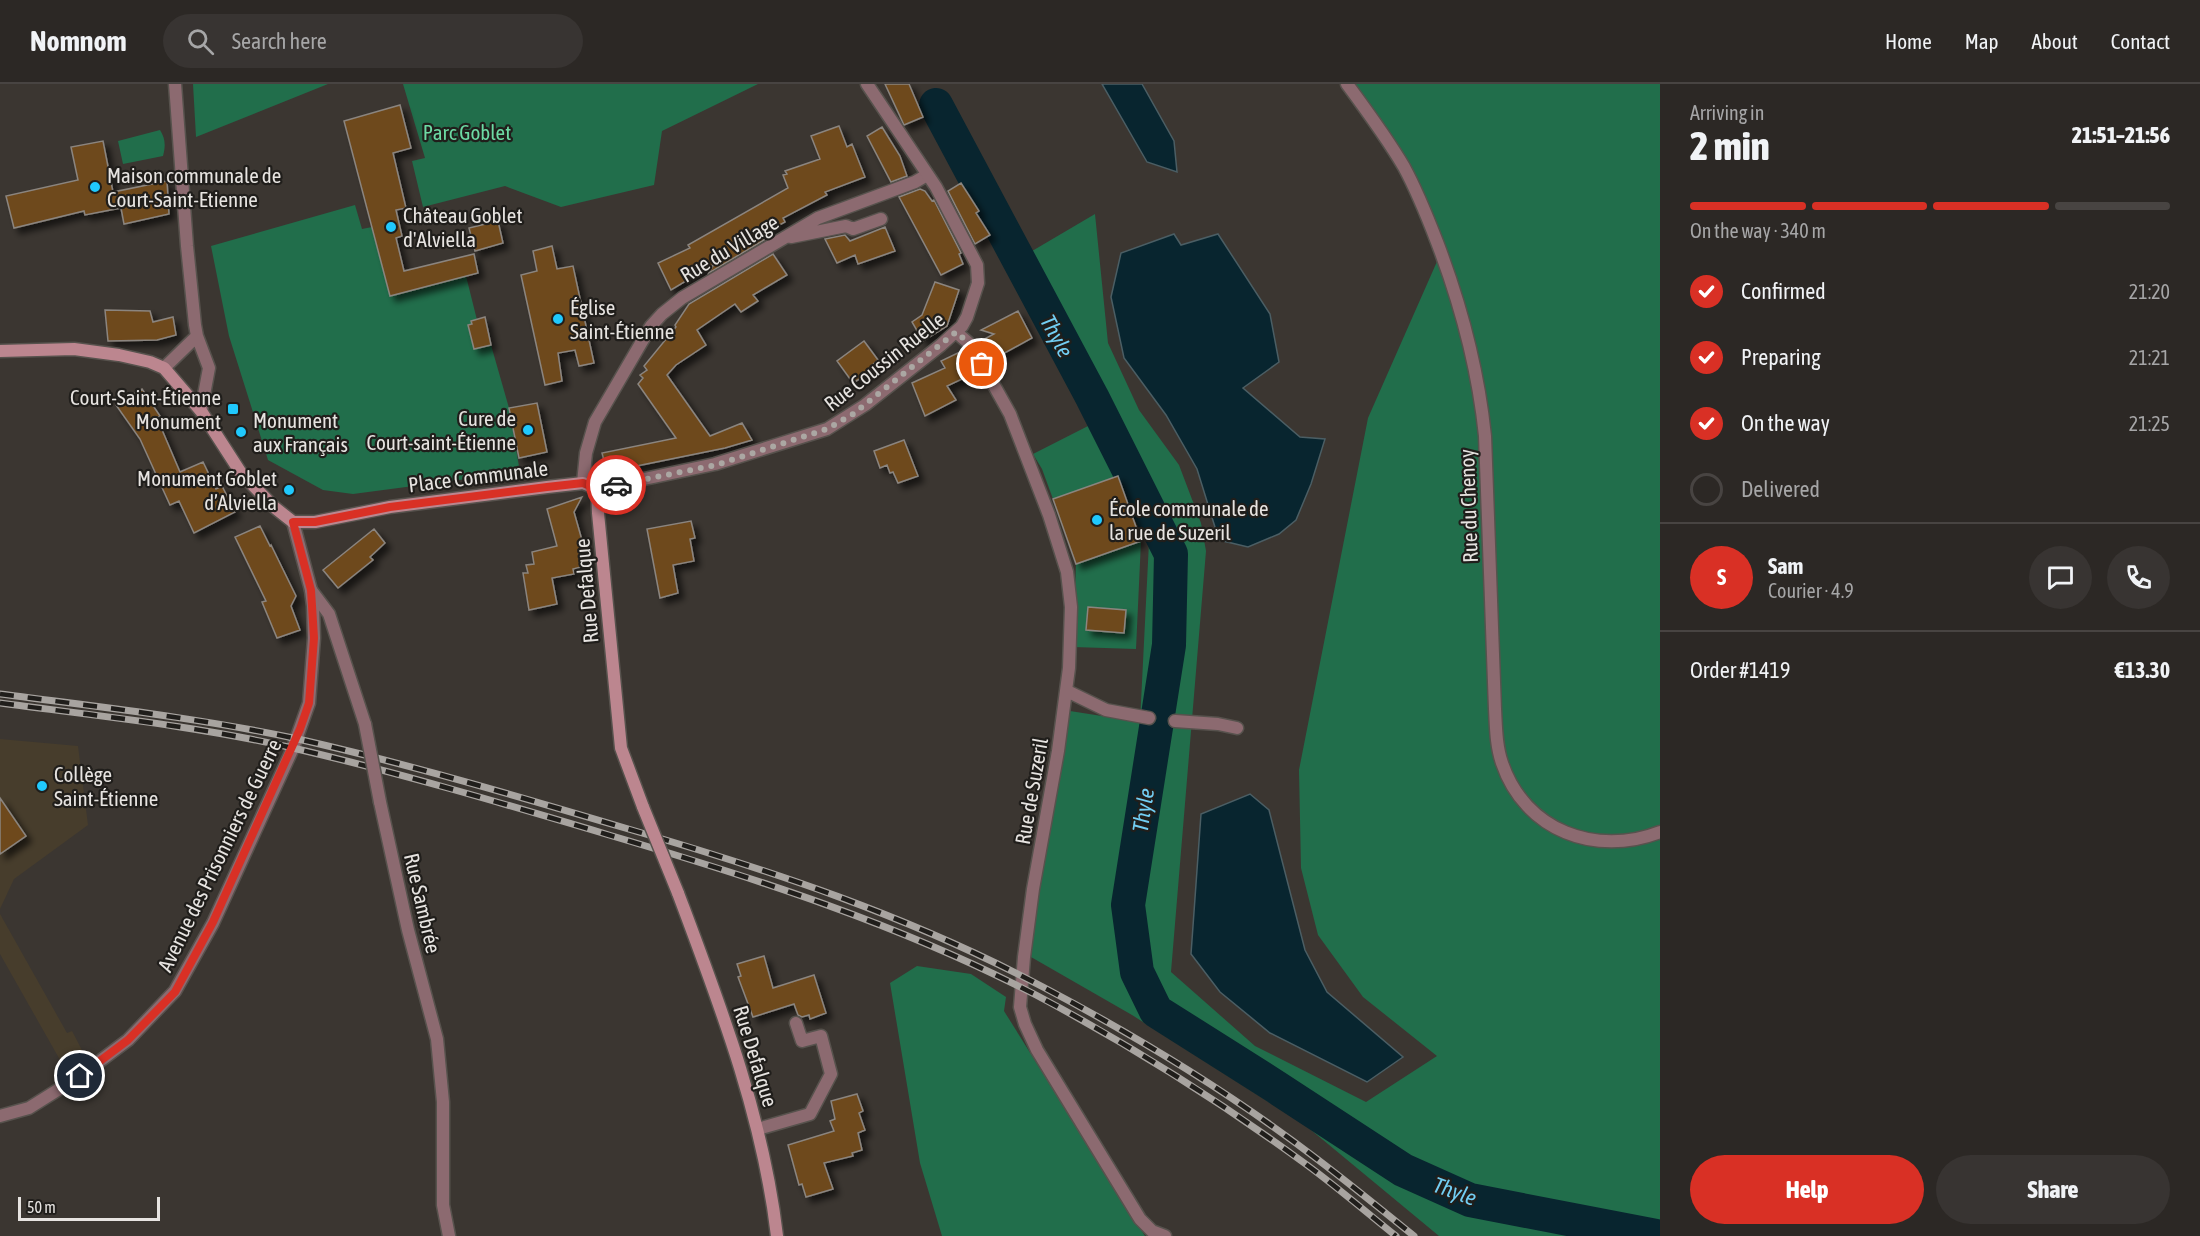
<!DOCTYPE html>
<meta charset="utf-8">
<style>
:root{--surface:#2c2825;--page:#383432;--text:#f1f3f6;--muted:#a6a6a7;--line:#484442;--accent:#d93025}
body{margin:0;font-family:"Asap Condensed",sans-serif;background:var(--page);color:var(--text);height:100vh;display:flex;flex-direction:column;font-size:22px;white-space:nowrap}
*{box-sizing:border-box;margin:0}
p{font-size:20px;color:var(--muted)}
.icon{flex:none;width:33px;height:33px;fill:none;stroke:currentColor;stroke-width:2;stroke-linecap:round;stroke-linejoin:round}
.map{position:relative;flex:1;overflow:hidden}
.drawer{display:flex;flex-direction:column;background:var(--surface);width:540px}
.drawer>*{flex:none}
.scale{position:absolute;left:18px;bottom:15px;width:142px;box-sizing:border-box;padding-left:6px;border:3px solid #e7e4e1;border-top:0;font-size:16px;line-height:21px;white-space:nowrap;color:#e7e4e1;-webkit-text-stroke:4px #201e1b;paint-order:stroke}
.pin{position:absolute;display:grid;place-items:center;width:51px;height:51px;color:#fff;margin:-26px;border:3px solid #fff;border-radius:50%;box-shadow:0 2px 6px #0007}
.courier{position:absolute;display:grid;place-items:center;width:60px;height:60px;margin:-30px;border:4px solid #d93025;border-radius:50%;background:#fff;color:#222;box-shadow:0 2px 8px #0007}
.headline em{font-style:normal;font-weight:800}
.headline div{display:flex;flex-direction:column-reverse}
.headline{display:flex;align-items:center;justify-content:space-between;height:102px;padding:0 30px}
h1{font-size:39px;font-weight:800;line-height:45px}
.bar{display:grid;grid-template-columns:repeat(4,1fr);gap:9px 6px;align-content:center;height:72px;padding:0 30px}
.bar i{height:8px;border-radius:4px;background:var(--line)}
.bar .active{background:var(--accent)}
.bar p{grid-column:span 4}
.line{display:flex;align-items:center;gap:15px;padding:0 30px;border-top:2px solid var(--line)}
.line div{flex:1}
.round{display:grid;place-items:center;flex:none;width:63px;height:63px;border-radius:32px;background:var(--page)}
ol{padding:0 30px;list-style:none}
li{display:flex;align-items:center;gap:18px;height:66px}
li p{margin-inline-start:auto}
li .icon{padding:6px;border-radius:50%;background:var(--accent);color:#fff;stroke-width:4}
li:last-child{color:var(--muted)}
li i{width:33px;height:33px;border:3px solid var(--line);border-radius:50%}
.action{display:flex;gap:12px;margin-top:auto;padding:12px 30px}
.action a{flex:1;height:69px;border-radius:36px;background:var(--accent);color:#fff;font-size:24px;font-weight:800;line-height:69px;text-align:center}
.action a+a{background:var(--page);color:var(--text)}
header{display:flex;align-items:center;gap:36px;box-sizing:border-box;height:84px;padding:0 30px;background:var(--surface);border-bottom:2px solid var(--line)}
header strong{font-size:28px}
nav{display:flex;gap:33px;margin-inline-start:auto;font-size:21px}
.search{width:420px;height:54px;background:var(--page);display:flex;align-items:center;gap:15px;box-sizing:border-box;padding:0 21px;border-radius:33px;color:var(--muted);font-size:22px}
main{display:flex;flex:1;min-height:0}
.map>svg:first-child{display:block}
</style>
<header>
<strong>Nomnom</strong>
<div class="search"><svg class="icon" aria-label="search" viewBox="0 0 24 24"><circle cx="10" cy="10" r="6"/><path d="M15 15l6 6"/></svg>Search here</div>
<nav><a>Home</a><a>Map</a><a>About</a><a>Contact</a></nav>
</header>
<main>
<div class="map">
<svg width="1660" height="1152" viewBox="0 0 1660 1152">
<defs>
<filter id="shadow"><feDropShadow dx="5.5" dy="5.5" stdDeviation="3" flood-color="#0009"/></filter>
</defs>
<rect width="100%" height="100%" fill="#3b3631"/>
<path fill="#473d2c" d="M 0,655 L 78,662 L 88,741 L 14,795 L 0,825 Z
M 0,830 L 67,949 L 72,947 L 84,970 L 64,983 L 0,870 Z"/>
<path fill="#216e4b" d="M 193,0 L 328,0 L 196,53 Z
M 403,0 L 758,0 L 662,47 L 654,101 L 561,123 L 505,102 L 423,123 L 412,77 L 425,74 Z
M 1351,0 L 1660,0 L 1660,1152 L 1439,1152 L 1305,1041 L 1132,931 L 1031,873 L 1039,806 L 1070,627 L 1140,638 L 1149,458 L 1117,369 L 1010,180 L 1095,130 L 1108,259 L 1139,326 L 1179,381 L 1201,439 L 1206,467 L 1171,888 L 1255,962 L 1366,1018 L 1437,972 L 1363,913 L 1318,851 L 1301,784 L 1299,686 L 1368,334 L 1439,173 L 1391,51 Z
M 160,46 C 165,54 166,61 163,72 L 123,80 L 118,57 Z
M 355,121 L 362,145 L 372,143 L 390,211 L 466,192 L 477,236 L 471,237 L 472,240 L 468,241 L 474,265 L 491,261 L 509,324 L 520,388 L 353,410 L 323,406 L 268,376 L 229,252 L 211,162 Z
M 1090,341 L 1118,392 L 1053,415 L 1042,385 L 1033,370 Z
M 1141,457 L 1136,565 L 1073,563 L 1076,480 Z
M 917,882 L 971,890 L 1006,913 L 1004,927 L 1145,1152 L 942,1152 L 920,1079 L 890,899 Z"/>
<path fill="#08252f" stroke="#4b5e64" stroke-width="1.5" d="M 1102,0 L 1142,0 L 1174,57 L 1177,88 L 1147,78 Z
M 1174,150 L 1181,161 L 1218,150 L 1270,230 L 1279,278 L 1243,304 L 1300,353 L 1325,355 L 1311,400 L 1296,436 L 1279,450 L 1248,463 L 1219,456 L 1197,385 L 1166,331 L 1124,274 L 1111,213 L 1121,169 Z
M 1250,710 L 1269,726 L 1305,866 L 1327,908 L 1403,973 L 1367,998 L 1270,949 L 1220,908 L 1191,870 L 1201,730 Z"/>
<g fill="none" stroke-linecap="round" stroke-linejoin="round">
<path stroke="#08252f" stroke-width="34" d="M 936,21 L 1092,313 L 1171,470 L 1169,561 L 1128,821 L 1137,888 L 1156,927 L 1276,1003 L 1403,1086 L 1470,1116 L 1656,1152"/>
</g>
<path fill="#6e481c" stroke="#8b857f" stroke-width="1.5" filter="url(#shadow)" d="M 885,0 L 909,0 L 923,33 L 904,41 Z
M 400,21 L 411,64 L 393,69 L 406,124 L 396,126 L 402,152 L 396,154 L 404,187 L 474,170 L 478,189 L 390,212 L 344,37 Z
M 839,42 L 847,63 L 852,60 L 865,93 L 825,108 L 827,111 L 783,134 L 785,138 L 761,151 L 764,156 L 709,189 L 714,180 L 671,206 L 658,179 L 690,164 L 688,161 L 788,104 L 783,91 L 787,90 L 785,87 L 820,75 L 811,52 Z
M 882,43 L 900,72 L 907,92 L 891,98 L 867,52 Z
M 103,57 L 113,108 L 167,97 L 169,130 L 124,140 L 121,124 L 85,131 L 84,127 L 14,144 L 6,112 L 78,96 L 71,63 Z
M 961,99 L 979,127 L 976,129 L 990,151 L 975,160 L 948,107 Z
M 920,105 L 925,107 L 932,117 L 934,116 L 961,169 L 959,170 L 963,180 L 941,191 L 899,113 Z
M 498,137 L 503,159 L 475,167 L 469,144 Z
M 885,143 L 895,167 L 858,180 L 855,171 L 837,179 L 825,155 L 845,151 L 850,157 Z
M 552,162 L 557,185 L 573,182 L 594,279 L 579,282 L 575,266 L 558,269 L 562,297 L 545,301 L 521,191 L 537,187 L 533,167 Z
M 773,170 L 787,191 L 753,211 L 758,217 L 741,228 L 735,220 L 697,246 L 706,261 L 676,281 L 667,291 L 710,352 L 742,339 L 752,356 L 725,364 L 607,388 L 602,369 L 676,354 L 638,300 L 643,294 L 640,291 L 647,286 L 644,282 L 676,243 L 675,241 L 689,220 Z
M 935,198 L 959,206 L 947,242 L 923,257 L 912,238 L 922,231 Z
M 105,226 L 150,227 L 153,238 L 173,233 L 176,251 L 157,256 L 108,257 Z
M 1018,227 L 1032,254 L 990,277 L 979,258 L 994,250 L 981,246 Z
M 485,233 L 491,261 L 474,265 L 468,241 L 472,240 L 471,237 Z
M 864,257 L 878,276 L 871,282 L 874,286 L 853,299 L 837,277 Z
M 964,266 L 977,288 L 947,302 L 956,316 L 925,332 L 912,299 L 945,284 L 941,277 Z
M 142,305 L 160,332 L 157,334 L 180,388 L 203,378 L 216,405 L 222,402 L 235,428 L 194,449 L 179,417 L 170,421 L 140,355 L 116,321 Z
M 537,319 L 547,368 L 519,374 L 509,324 Z
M 904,356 L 918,392 L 898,399 L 893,388 L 890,389 L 887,381 L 880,384 L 874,367 Z
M 1118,392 L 1141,457 L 1076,480 L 1053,415 Z
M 582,413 L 574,428 L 589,481 L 573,485 L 574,490 L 552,494 L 557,520 L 529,526 L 523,489 L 528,489 L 526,481 L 534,480 L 532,468 L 557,462 L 547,425 Z
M 691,437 L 695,454 L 690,455 L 694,477 L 673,481 L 678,509 L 660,514 L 647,445 Z
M 260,442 L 270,462 L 271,461 L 296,512 L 291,522 L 300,546 L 277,554 L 262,518 L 266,517 L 235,453 Z
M 374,445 L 385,459 L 370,473 L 373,476 L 338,504 L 323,486 Z
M 1088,523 L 1126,526 L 1124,549 L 1086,546 Z
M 0,714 L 26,752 L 0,770 Z
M 764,872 L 773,904 L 814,891 L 826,929 L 810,935 L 809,931 L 802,933 L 798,931 L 794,920 L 753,933 L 738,893 L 741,892 L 737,880 Z
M 857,1010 L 863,1027 L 859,1029 L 865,1046 L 858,1049 L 862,1066 L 852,1069 L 853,1072 L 824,1079 L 833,1105 L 806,1113 L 802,1100 L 799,1101 L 788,1061 L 834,1047 L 830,1037 L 835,1035 L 831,1017 Z"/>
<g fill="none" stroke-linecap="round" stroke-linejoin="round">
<defs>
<path id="minor" d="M 791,153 L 846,142 L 853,145 L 881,135
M 956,248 L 972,262 L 1010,330 L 1049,431 L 1067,488 L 1071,523 L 1069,584 L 1058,667 L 1033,805 L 1024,873 L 1020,923 L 1025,940 L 1037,966 L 1140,1135 L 1152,1147 L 1165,1152
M 583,399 L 586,369 L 595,338 L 651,242 L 662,230 L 682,214 L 818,134 L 915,98 L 927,91
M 311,506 L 329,530 L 365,640
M 1067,607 L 1106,626 L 1149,634
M 1175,637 L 1218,640 L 1237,644
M 380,718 L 408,846 L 437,955 L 443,1018 L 443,1121 L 449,1152
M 758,1045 L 810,1030 L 831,990 L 821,952 L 802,957 L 796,939"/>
<path id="tertiary" d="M 175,0 L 187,162 L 195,241 L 197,252 L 209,284 L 201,327
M 1347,0 C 1367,27 1387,54 1404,83 C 1417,107 1427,132 1437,158 C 1461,221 1478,284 1485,352 L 1495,625 C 1496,643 1496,662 1502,679 C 1525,747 1596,773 1660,748
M 164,284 L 197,252
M 597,405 L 715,380 L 827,345 L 865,321 L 941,261 L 962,242 L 967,233 L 978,199 L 977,181 L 936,103 L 867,0
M 0,1032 L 29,1024 L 80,992 L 128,956 L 175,907 L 213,839 L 293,664 L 309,619 L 314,554 L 313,522 L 311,506 L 293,438"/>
<path id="secondary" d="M 0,267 L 74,265 L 119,271 L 150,278 L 164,284 L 201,327 L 241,389 L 274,423 L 293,438 L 315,438 L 390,423 L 547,403 L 583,399 L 597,405 L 598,429 L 621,664 L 643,723
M 678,809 C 720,921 763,1032 777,1152"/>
</defs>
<use href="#minor" stroke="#57524d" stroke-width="15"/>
<use href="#tertiary" stroke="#57524d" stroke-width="15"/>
<use href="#secondary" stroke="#57524d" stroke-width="15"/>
<use href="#minor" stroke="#8c6a70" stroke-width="12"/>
<use href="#tertiary" stroke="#8c6a70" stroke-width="12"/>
<use href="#secondary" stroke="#bc868f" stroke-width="12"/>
<defs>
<path id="rail" d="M 0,610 C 99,623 200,634 298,655 C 408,680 517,712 625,744 C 770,786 909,832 1043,903 C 1138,953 1232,1010 1317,1075 C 1350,1100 1382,1126 1414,1152
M 0,619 C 98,632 197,642 293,664 C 400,689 505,720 609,751 C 755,794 901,841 1036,911 C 1130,961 1221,1018 1307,1081 C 1337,1103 1366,1128 1396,1152"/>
</defs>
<use href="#rail" stroke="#a8a4a0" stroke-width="7"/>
<use href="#rail" stroke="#201e1b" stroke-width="4.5" stroke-dasharray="14" stroke-linecap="butt"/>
<defs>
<path id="minor-bridge" d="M 365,640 L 380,718"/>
<path id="secondary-bridge" d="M 643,723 L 678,809"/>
</defs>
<use href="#minor-bridge" stroke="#57524d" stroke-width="15" stroke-linecap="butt"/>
<use href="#secondary-bridge" stroke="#57524d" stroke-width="15" stroke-linecap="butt"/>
<use href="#minor-bridge" stroke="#8c6a70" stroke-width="12"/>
<use href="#secondary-bridge" stroke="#bc868f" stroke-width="12"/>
</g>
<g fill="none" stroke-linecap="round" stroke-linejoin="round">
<path stroke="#aba7a3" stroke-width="6" stroke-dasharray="0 10.8" d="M 616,401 L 716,381 L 827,345 L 853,330 L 956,248 L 972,262 L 982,280"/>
<path stroke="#d93025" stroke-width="8" d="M 80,992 L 128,956 L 175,908 L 213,838 L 300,645 L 309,619 L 314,554 L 311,506 L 293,438 L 315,438 L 390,423 L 547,403 L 583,399 L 597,405 L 616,401"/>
</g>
<g fill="#20c9fd" stroke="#201e1b" stroke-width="2">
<circle cx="95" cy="103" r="6"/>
<circle cx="391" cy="143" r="6"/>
<circle cx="558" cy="235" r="6"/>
<rect x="227" y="319" width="12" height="12" rx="3"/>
<circle cx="528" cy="346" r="6"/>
<circle cx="241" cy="348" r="6"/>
<circle cx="289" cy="406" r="6"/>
<circle cx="1097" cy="436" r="6"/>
<circle cx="42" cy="702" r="6"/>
</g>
<g text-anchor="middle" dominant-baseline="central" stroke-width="4.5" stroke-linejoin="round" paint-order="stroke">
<g font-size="21" fill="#6ddaa4" stroke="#201e1b">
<text x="467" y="48">Parc Goblet</text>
</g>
<g font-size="21" fill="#e7e4e1" stroke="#201e1b" text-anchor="start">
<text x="107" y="91">Maison communale de<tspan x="107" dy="24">Court-Saint-Etienne</tspan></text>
<text x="403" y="131">Château Goblet<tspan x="403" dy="24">d'Alviella</tspan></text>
<text x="570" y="223">Église<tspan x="570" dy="24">Saint-Étienne</tspan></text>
<text x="221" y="313" text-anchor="end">Court-Saint-Étienne<tspan x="221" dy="24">Monument</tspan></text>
<text x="516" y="334" text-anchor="end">Cure de<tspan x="516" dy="24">Court-saint-Étienne</tspan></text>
<text x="253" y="336">Monument<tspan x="253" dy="24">aux Français</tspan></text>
<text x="277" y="394" text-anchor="end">Monument Goblet<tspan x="277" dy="24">d’Alviella</tspan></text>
<text x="1109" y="424">École communale de<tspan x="1109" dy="24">la rue de Suzeril</tspan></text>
<text x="54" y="690">Collège<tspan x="54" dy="24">Saint-Étienne</tspan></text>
</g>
<g font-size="21" fill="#e7e4e1" stroke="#201e1b">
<text transform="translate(729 164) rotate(-31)">Rue du Village</text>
<text transform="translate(884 277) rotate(-38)">Rue Coussin Ruelle</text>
<text transform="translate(478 392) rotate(-7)">Place Communale</text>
<text transform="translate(1468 422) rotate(-92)">Rue du Chenoy</text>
<text transform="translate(586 507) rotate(-95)">Rue Defalque</text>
<text transform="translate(1031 707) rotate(-80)">Rue de Suzeril</text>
<text transform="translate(219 771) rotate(-64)">Avenue des Prisonniers de Guerre</text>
<text transform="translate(423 819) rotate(77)">Rue Sambrée</text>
<text transform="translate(756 972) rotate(73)">Rue Defalque</text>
</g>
<g font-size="22" font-style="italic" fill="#72cef3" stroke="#201e1b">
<text transform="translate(1057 252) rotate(62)">Thyle</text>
<text transform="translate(1143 726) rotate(-81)">Thyle</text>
<text transform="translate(1455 1107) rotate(20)">Thyle</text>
</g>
</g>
</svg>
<div class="scale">50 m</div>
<div class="pin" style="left:982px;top:280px;background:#ea580c"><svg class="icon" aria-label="bag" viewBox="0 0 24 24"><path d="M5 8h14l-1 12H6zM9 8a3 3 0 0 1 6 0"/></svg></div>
<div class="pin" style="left:80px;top:992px;background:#1f2937"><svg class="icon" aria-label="home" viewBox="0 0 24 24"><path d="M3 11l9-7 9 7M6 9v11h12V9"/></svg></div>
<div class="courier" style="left:616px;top:401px"><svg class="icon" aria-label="car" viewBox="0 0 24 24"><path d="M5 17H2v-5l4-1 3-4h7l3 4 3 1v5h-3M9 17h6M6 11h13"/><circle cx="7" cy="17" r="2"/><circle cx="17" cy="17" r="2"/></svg></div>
</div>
<section class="drawer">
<div class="headline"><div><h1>2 min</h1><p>Arriving in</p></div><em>21:51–21:56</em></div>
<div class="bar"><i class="active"></i><i class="active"></i><i class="active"></i><i></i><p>On the way · 340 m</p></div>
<ol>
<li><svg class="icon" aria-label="check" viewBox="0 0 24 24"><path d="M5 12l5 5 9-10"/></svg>Confirmed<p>21:20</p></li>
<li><svg class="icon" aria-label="check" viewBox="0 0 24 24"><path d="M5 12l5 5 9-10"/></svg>Preparing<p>21:21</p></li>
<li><svg class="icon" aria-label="check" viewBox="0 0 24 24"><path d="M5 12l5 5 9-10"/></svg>On the way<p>21:25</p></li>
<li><i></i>Delivered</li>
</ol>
<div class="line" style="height:108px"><b class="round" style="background:var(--accent);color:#fff">S</b><div><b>Sam</b><p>Courier · 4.9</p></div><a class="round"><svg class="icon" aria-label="chat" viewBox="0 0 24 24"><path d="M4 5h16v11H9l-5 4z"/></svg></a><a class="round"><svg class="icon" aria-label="phone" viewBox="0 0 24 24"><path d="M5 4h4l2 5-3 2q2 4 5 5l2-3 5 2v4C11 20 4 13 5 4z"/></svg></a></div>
<div class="line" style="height:78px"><div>Order #1419</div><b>€13.30</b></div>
<div class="action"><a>Help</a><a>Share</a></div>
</section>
</main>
